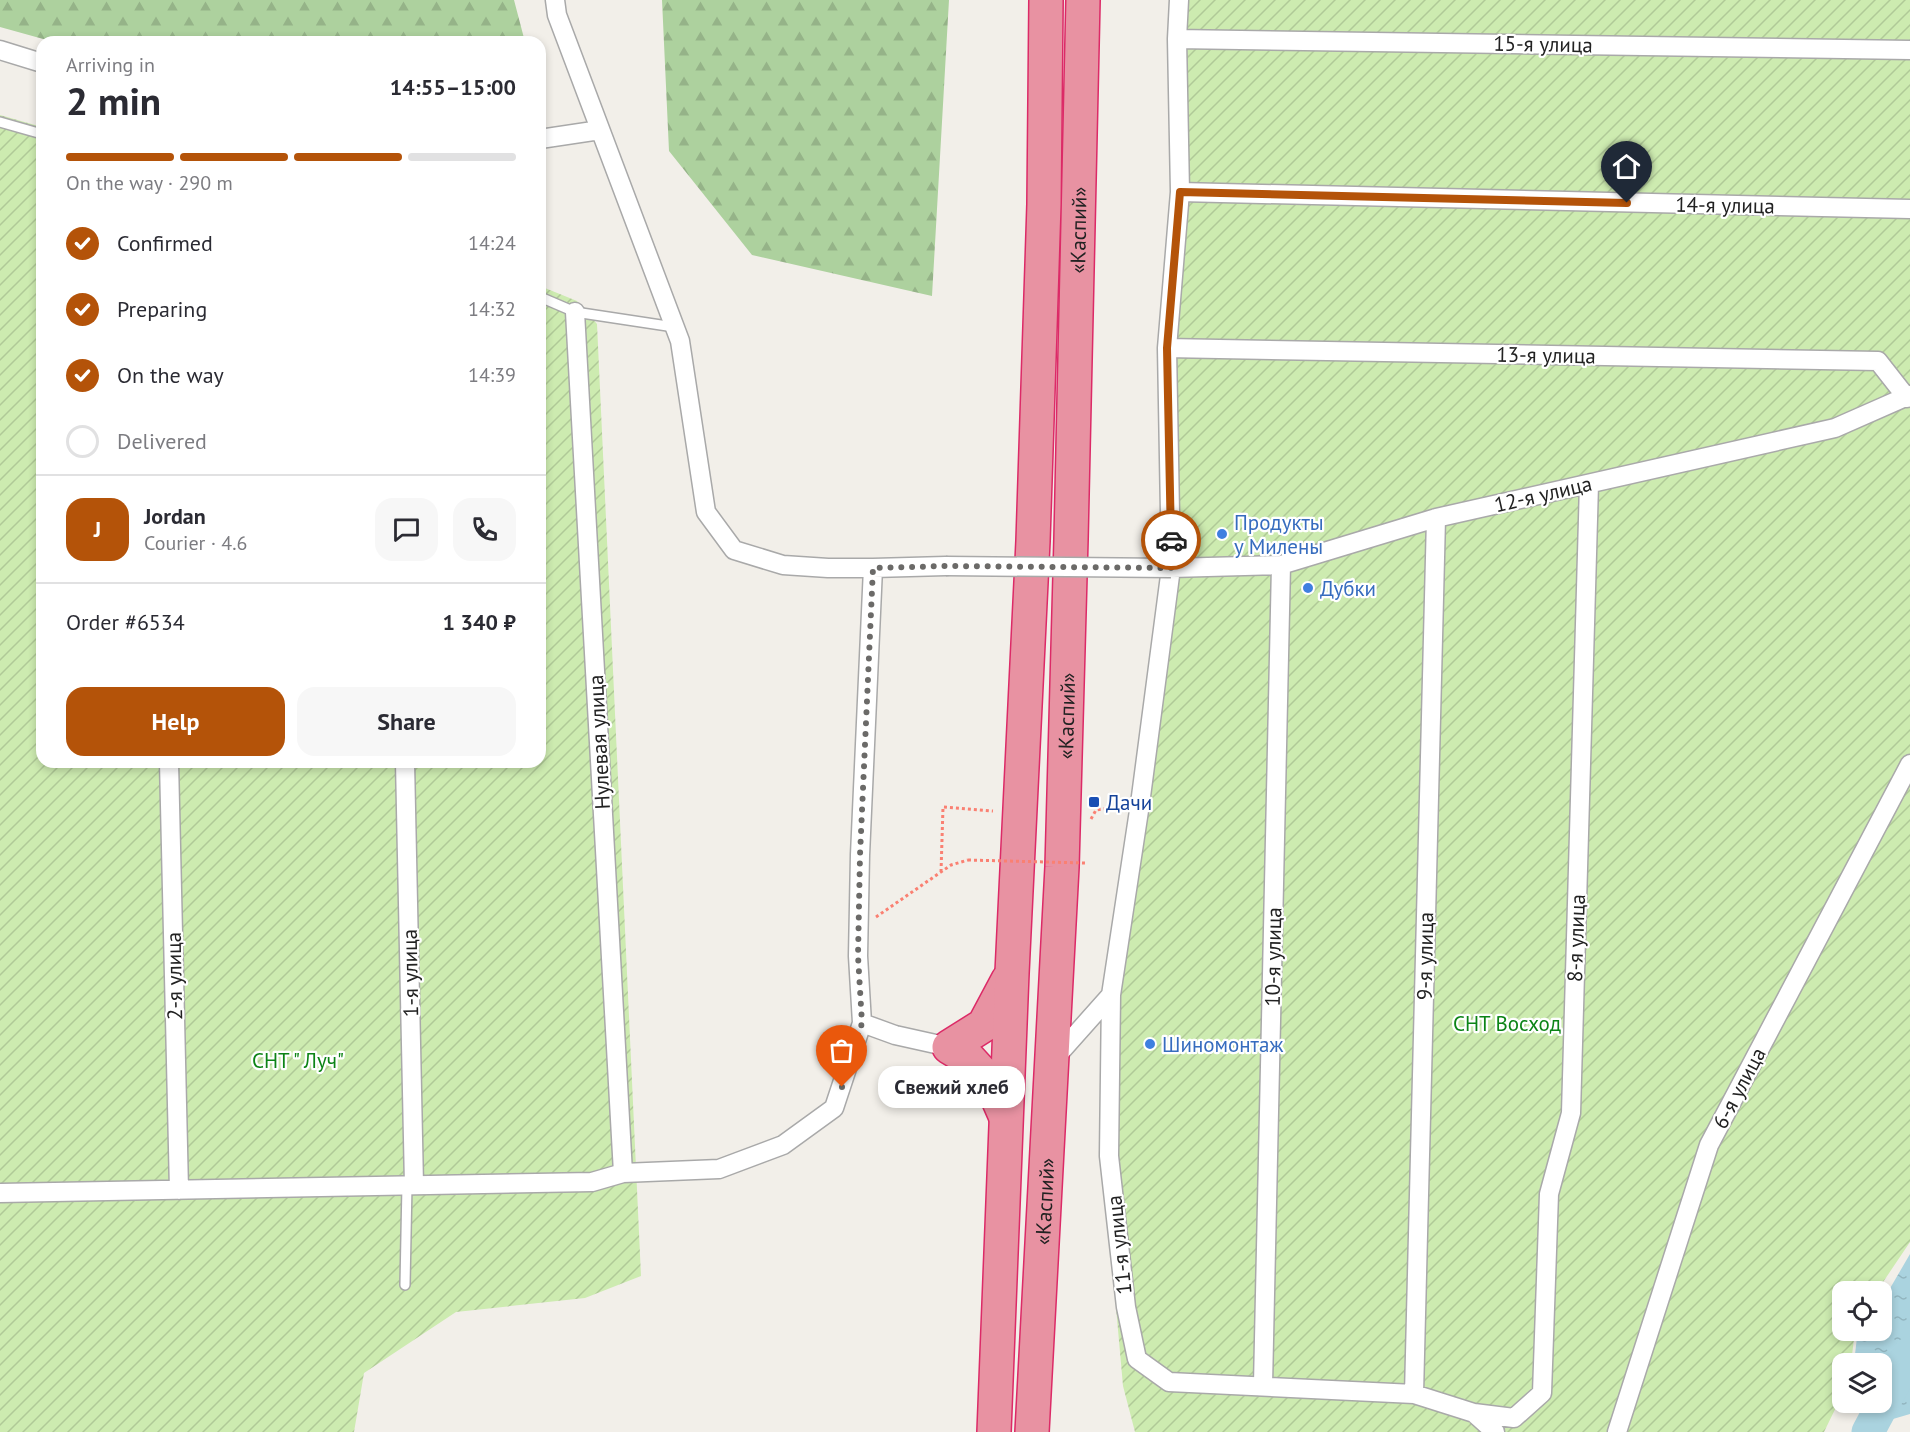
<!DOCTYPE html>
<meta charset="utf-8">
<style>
:root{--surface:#fff;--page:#f7f7f7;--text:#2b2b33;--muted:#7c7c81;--line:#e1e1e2;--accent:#b45309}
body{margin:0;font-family:"PT Sans",sans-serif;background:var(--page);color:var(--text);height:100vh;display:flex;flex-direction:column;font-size:22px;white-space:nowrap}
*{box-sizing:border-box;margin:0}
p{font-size:20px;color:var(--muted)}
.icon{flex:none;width:33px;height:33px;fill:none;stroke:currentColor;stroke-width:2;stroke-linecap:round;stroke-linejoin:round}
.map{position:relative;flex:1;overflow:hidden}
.sheet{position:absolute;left:36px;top:36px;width:510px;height:732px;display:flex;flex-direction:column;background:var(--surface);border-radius:18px;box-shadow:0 3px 9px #0003}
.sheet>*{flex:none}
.tools{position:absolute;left:1832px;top:1281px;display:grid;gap:12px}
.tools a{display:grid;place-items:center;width:60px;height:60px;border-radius:12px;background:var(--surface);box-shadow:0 3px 9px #0003;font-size:30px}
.pin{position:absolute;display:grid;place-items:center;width:51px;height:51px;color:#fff;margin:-62px -26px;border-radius:50% 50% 50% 0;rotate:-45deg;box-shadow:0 0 6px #0007}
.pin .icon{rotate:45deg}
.courier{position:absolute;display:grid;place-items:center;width:60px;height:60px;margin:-30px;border:4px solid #b45309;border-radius:50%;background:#fff;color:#222;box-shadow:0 2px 8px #0007}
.bubble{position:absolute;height:42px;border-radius:18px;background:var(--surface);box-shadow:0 3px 9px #0003;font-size:20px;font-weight:700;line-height:42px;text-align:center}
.headline em{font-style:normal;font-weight:700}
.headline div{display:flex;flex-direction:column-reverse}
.headline{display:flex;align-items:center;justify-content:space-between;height:102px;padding:0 30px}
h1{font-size:39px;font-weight:700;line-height:45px}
.bar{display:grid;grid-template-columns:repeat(4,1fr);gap:9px 6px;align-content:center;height:72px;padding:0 30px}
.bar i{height:8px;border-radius:4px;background:var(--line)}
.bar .on{background:var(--accent)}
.bar p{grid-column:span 4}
.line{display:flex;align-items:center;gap:15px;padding:0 30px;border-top:2px solid var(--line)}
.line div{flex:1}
.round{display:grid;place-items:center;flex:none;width:63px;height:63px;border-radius:18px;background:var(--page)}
ol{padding:0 30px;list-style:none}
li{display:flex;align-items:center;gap:18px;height:66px}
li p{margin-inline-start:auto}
li .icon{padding:6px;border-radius:50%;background:var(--accent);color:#fff;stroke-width:4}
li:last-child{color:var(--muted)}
li i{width:33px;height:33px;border:3px solid var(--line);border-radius:50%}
.cta{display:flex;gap:12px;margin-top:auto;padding:12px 30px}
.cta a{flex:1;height:69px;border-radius:18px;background:var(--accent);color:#fff;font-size:24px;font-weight:700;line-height:69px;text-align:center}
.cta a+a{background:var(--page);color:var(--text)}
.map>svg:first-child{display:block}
</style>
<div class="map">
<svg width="1910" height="1432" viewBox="0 0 1910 1432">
<defs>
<pattern id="forest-firs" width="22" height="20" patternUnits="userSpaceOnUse" patternTransform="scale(1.5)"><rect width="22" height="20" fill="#add19e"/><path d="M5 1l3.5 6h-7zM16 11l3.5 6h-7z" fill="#95b388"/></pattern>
<pattern id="garden-furrows" width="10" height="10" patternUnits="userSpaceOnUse" patternTransform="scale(1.5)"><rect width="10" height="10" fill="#cdebb0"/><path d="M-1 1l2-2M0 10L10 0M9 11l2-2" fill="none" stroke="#b0c997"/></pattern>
<pattern id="water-ripples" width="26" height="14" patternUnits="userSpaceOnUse" patternTransform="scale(1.5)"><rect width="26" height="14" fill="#aad3df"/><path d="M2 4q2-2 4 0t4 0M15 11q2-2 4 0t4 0" fill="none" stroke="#92b5bf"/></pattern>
</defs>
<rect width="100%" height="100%" fill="#f2efe9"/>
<path fill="url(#forest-firs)" d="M 0,0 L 514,0 L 525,42 L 54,42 L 0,27 Z
M 662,0 L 949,0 L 932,296 L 752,255 L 669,151 Z"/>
<path fill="url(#garden-furrows)" d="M 1172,0 L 1910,0 L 1910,1242 L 1877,1291 L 1842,1292 L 1842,1330 L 1855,1331 L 1851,1363 L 1842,1364 L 1842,1395 L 1824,1432 L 1135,1432 L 1123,1386 L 1103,1161 L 1103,991 L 1166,593 Z
M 0,115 L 42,127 L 42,762 L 540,762 L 540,286 L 577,301 L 597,324 L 641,1276 L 585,1298 L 456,1312 L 364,1373 L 354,1432 L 0,1432 Z"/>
<path fill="url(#water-ripples)" d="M 1910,1254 L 1910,1414 L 1893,1419 L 1858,1408 L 1856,1403 L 1881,1402 L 1881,1364 L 1854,1363 L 1857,1337 L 1860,1331 L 1881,1330 L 1881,1300 L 1885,1297 Z"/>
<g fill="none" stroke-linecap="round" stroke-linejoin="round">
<path stroke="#aad3df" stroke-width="33" d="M 1868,1432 L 1910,1353"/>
<defs>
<path id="lane" d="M 0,122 L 42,134
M 540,297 L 575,312 L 674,327
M 405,1285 L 407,1185"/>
<path id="street" d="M 555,0 L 557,15 L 680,341 L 706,512 L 734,550 L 783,565 L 828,568 L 873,568
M 1179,0 L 1177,39 L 1180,192 L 1167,348 L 1171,568 L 1140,804 L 1111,995 L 1109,1156 L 1126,1307 L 1137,1359 L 1169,1382 L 1414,1394 L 1474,1413 L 1514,1418 L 1542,1393 L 1549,1194 L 1571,1113 L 1589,484
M 1177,39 L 1910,50
M 0,50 L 42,63
M 540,139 L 600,130
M 1180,192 L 1910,209
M 575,312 L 623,1173
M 1167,348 L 1878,361 L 1907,398
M 1171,568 L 1281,565 L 1436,518 L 1835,428 L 1910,395
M 169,762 L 179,1190
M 405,762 L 414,1185
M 862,1023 L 858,956 L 860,855 L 873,568 L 946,566
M 1054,1059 L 1111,995
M 0,1193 L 592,1182 L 623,1173 L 719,1169 L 783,1145 L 834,1108 L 862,1023 L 895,1035 L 949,1047
M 1263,1385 L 1281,565
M 1414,1394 L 1436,518
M 1474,1413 L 1495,1432
M 1617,1432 L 1709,1145 L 1910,764"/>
<g id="highway">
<path d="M 1005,1115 L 991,1083 L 969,1059 L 949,1047 L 984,1025 L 1008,980"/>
<path d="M 994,1432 L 1012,973 L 1033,541 L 1044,204 L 1046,0"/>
<path id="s1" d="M 1032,1432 L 1062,867 L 1071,539 L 1083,0"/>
</g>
</defs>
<use href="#lane" stroke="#a9a9a9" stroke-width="12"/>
<use href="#street" stroke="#a9a9a9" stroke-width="21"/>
<use href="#highway" stroke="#dc2a67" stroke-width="36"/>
<path stroke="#fa8072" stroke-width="3" stroke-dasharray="3 3" stroke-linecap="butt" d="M 1091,819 L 1096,810 L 1123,806
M 941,872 L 943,807 L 993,811
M 876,917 L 951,865 L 968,860"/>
<use href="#lane" stroke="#fff" stroke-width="9"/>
<use href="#street" stroke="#fff" stroke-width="18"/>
<use href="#highway" stroke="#e892a2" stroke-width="33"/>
<defs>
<path id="street-bridge" d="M 946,566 L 1171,568"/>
</defs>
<use href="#street-bridge" stroke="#a9a9a9" stroke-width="21" stroke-linecap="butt"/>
<path stroke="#fa8072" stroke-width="3" stroke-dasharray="3 3" stroke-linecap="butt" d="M 968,860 L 1085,863"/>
<use href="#street-bridge" stroke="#fff" stroke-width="18"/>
</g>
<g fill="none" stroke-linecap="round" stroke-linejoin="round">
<path stroke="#6b6a68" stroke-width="6" stroke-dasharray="0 10.8" d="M 842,1087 L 862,1023 L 858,956 L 860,855 L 873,568 L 946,566 L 1171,568 L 1171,540"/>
<path stroke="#b45309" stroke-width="8" d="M 1171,540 L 1167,348 L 1180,192 L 1627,203"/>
</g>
<g fill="#3f7fe0" stroke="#fff" stroke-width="2">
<circle cx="1222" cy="534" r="6"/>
<circle cx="1308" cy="588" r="6"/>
<circle cx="1150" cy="1044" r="6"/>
</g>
<rect fill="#1a4fb4" stroke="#fff" stroke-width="2" x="1088" y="796" width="12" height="12" rx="3"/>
<g text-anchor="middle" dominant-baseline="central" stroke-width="4.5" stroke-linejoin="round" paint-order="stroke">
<g font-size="21" fill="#222" stroke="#fff">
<text transform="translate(1543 44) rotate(1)">15-я улица</text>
<text transform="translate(1725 205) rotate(1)">14-я улица</text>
<text stroke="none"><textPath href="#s1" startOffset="1203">«Каспий»</textPath></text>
<text transform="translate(1546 355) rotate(1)">13-я улица</text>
<text transform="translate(1543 494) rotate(-13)">12-я улица</text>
<text stroke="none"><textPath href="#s1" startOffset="717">«Каспий»</textPath></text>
<text transform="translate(599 742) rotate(-93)">Нулевая улица</text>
<text transform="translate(1576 938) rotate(-88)">8-я улица</text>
<text transform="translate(1425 956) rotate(-89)">9-я улица</text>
<text transform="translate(1273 957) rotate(-89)">10-я улица</text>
<text transform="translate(410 973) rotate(-91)">1-я улица</text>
<text transform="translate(174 976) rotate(-91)">2-я улица</text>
<text transform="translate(1739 1088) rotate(-62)">6-я улица</text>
<text stroke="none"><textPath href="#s1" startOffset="231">«Каспий»</textPath></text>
<text transform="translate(1119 1245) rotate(-96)">11-я улица</text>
</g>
<g font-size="21" fill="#366cbe" stroke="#fff" text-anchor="start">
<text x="1234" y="522">Продукты<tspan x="1234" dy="24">у Милены</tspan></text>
<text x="1320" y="588">Дубки</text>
<text x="1162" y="1044">Шиномонтаж</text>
</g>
<g font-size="21" fill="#164399" stroke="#fff" text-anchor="start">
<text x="1106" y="802">Дачи</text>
</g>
<g font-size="21" fill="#0c8416" stroke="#fff">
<text x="1507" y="1023">СНТ Восход</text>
<text x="298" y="1060">СНТ " Луч"</text>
</g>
</g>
</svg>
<div class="tools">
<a><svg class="icon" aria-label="locate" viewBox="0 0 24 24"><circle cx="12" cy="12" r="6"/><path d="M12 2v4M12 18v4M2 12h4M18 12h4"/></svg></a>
<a><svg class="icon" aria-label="layers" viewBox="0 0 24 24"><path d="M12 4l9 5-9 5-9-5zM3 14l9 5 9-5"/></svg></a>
</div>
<div class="pin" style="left:842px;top:1087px;background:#ea580c"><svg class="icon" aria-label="bag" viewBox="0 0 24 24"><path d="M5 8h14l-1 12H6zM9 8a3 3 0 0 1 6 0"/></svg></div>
<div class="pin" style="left:1627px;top:203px;background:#1f2937"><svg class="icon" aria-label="home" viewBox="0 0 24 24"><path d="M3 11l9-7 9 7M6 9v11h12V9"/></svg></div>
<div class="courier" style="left:1171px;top:540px"><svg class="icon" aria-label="car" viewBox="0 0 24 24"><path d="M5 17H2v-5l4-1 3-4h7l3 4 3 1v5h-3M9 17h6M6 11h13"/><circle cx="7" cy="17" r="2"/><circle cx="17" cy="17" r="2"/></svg></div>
<div class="bubble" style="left:878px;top:1066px;width:147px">Свежий хлеб</div>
<section class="sheet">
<div class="headline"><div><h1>2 min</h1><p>Arriving in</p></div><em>14:55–15:00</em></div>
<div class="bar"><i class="on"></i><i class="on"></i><i class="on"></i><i></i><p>On the way · 290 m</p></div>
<ol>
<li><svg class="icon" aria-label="check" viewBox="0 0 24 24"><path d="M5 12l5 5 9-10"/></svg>Confirmed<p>14:24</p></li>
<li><svg class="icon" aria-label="check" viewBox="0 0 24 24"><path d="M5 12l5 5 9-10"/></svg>Preparing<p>14:32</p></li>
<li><svg class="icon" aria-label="check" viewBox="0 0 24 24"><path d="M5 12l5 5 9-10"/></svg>On the way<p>14:39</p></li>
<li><i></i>Delivered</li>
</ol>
<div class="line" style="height:108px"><b class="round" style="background:var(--accent);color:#fff">J</b><div><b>Jordan</b><p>Courier · 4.6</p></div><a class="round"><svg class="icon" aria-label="chat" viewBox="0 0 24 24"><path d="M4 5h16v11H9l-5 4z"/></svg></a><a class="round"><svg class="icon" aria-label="phone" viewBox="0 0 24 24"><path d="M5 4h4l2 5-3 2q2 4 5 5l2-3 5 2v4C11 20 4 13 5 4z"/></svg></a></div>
<div class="line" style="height:78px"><div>Order #6534</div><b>1 340 ₽</b></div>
<div class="cta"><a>Help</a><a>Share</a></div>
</section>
</div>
